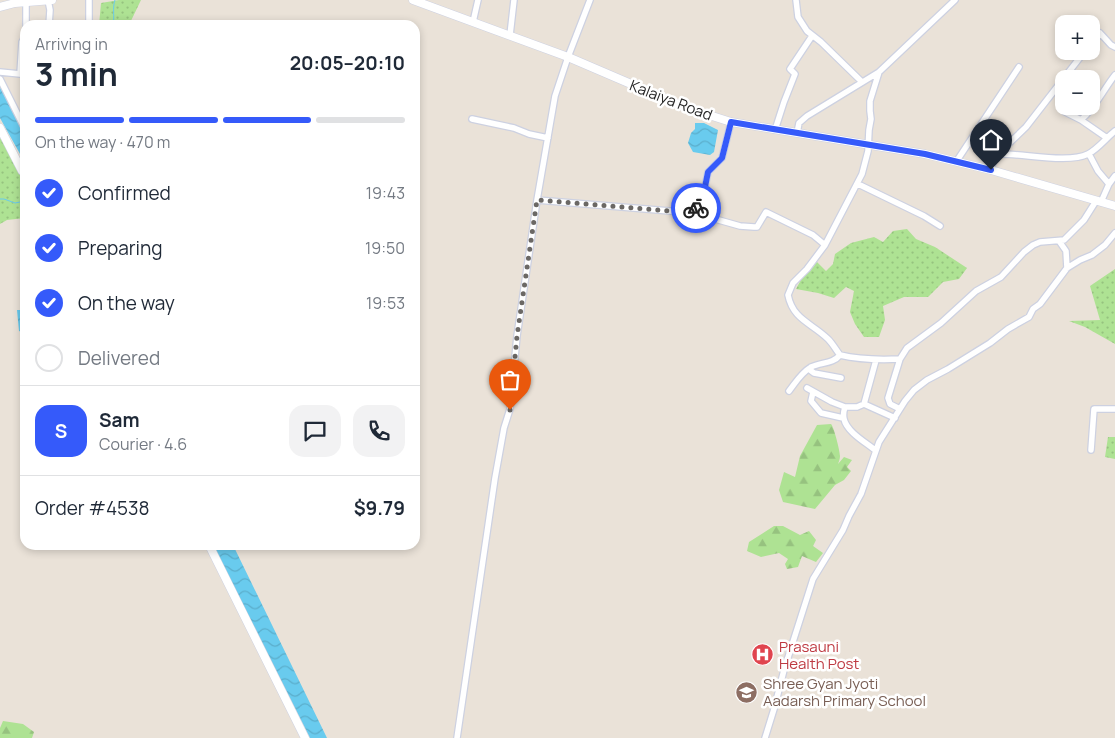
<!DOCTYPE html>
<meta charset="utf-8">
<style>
:root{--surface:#fff;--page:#f2f2f3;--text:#1f2937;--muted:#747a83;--line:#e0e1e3;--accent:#355afa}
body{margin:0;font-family:Manrope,sans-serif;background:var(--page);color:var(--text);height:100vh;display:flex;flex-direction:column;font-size:19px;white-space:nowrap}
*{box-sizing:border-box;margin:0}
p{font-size:16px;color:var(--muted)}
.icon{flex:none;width:28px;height:28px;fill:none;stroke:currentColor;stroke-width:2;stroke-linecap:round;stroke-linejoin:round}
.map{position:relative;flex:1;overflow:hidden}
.sheet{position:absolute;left:20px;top:20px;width:400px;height:530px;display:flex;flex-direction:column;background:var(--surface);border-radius:15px;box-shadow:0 2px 8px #0003}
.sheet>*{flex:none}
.fabs{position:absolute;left:1055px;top:15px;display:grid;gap:10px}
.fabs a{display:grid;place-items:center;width:45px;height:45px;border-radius:10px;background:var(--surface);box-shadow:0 2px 8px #0003;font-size:25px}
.pin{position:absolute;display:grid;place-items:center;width:42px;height:42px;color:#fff;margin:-51px -21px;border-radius:50% 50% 50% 0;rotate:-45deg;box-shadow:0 0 5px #0007}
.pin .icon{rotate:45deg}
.courier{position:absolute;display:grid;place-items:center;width:50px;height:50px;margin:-25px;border:4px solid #355afa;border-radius:50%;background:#fff;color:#222;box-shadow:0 1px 6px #0007}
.summary em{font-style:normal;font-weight:700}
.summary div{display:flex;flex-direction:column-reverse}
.summary{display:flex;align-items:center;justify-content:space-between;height:85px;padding:0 15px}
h1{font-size:32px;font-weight:700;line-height:38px}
.bar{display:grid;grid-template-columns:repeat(4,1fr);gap:8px 5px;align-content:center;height:60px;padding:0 15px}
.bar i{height:6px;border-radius:4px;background:var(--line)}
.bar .selected{background:var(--accent)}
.bar p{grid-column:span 4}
.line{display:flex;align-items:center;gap:12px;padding:0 15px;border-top:1px solid var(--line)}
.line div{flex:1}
.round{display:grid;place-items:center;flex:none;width:52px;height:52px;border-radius:15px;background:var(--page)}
ol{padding:0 15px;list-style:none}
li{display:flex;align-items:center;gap:15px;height:55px}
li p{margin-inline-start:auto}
li .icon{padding:5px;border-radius:50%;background:var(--accent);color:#fff;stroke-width:4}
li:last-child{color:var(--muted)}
li i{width:28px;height:28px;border:2px solid var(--line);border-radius:50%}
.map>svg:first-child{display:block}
</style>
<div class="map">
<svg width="1115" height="738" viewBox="0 0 1115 738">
<defs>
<pattern id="grass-dots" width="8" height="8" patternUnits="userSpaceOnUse" patternTransform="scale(1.25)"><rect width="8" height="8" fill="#aee293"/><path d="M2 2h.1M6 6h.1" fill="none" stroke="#96c27f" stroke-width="1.8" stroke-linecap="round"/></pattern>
<pattern id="forest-firs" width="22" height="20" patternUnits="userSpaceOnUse" patternTransform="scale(1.25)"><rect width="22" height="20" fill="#aee293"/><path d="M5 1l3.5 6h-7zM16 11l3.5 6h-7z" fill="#96c27f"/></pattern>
<pattern id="water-waves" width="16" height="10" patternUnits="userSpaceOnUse" patternTransform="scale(1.25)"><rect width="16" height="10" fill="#69cbee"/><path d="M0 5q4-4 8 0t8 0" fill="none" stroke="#5baecc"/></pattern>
</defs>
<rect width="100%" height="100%" fill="#eae2d8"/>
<path fill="url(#grass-dots)" d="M 119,0 L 141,0 L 129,25 L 99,25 L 101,3 Z
M 0,138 C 10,150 14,166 25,177 L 25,218 L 7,220 L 0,224 Z
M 907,229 L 916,239 L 935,247 L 967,268 L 959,279 L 943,282 L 928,297 L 904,297 L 883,306 L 885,320 L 879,337 L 864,337 L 855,324 L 850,312 L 854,291 L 846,287 L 834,298 L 818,293 L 796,289 L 802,278 L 816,261 L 826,271 L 833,264 L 835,254 L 851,243 L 874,237 L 883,242 L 893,231 Z
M 1115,269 L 1115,344 L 1085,327 L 1069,321 L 1100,320 L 1090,286 Z
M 1108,437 L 1115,437 L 1115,459 L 1105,457 Z"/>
<path fill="url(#forest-firs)" d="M 831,424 C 834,427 840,451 840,456 C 840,459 839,461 838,464 L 844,457 L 852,460 L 847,467 L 851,471 L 844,480 L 835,485 L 815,509 L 783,502 L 779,490 L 784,472 L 795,477 L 800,456 L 817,425 Z
M 774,526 L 783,526 L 800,535 L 809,531 L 816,540 L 813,546 L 823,553 L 816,562 L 802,556 L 798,567 L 787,569 L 785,564 L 788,559 L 779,553 L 761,557 L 747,551 L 749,542 Z
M 3,721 L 23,724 L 34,732 L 32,738 L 0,738 L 0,728 Z"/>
<path fill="url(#water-waves)" d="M 0,87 L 25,133 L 25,163 L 0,118 Z
M 695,123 L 704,123 L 718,130 L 714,152 L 710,155 L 693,152 L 688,143 L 691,133 L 695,129 Z
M 17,310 L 25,310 L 25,333 L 19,331 Z
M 213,545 L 233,545 L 327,738 L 310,738 Z"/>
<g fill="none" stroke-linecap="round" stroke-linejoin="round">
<path stroke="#69cbee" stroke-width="1" d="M 113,25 C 115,17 112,8 115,0
M 0,199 L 4,199 L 15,203 L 25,201"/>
<defs>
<path id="minor" d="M 48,0 L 50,10 L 49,25
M 89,0 L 89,25
M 590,0 L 568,57 L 555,96 L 537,200 L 694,213 L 740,226 L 754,227 L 757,227 L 766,212 L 813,235 L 825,245
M 796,0 L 798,17 L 807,31 L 821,42 L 862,82
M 473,22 L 478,0
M 26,25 L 26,2
M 510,35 L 514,0
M 25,37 L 22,42 L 20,74 L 25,75
M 1091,44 L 1100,33 L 1111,45 L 1115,47
M 0,72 L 20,74
M 879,72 L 870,101 L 870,111 L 871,119 L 869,130 L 868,151 L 862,174 L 825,245 L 807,269 L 793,283 L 788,295 C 793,320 812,323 828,339 C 833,344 836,350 840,355 C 861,360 879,360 900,359
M 0,79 L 25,129
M 1065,112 L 1081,120 L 1107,138
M 472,119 L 514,128 L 529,134 L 548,138
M 1081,120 C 1096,107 1103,90 1115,75
M 775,130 L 784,102 L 795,74 L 790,69 L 812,36
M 797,133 L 799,123 L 807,116 L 879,72 L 955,0
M 998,154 L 1026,127 L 1085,51
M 1089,154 L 1098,171 L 1109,184 L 1101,202
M 956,162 L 1019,67
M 991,170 L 995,156 L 998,154 C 1022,153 1068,164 1088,154 C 1098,149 1106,138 1115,131
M 858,184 L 924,216 L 940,226
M 1109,184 L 1115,176
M 694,213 L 704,192 L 708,172 L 722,158 L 731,122
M 1059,241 L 1066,251 L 1067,268
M 811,367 L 810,370 L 814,373 L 841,378
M 807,388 L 832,402 L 845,407 C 844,410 843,415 844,419 C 847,432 865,442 875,450
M 789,391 C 796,382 801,373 811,367 C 821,362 833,364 840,355
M 813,392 L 811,401 L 821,413 L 843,418
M 864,404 L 895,418
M 845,407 L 857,407 L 864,404 L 876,360
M 900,409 L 890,404 L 888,398 L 900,359 L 907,348 L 941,323 L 976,291 L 1001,277 L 1024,252 L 1033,245 L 1040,242 L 1064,240 L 1084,220 L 1096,201
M 1091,450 L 1094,409 L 1115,409
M 457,738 L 495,478 L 504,428 L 510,409 L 517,336 L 537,200
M 765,738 L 774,709 L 784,670 L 813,579 L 843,530 L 849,516 L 861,494 L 879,442 L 905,401 L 914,390 L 927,380 L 948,369 L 990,343 L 1008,329 L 1029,317 L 1033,309 L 1040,304 L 1067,268 L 1080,260 L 1092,255 L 1105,245 L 1115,233"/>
<path id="secondary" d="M 413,0 L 568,57 L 687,108 L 731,122 L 925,154 L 991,170 L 1115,206
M 0,7 L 15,3 L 52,0
M 0,128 L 22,171 L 25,173
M 209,545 L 305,738"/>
</defs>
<use href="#minor" stroke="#cdd1e1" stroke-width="8"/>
<use href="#secondary" stroke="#cdd1e1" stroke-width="9"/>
<use href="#minor" stroke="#fff" stroke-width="5.5"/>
<use href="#secondary" stroke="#fff" stroke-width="8"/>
</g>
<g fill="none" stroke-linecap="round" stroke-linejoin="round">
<path stroke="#6b6865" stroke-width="5" stroke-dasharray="0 9" d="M 510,410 L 517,336 L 537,200 L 694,213 L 696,208"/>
<path stroke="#355afa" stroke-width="6" d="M 696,208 L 704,192 L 708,172 L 722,158 L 731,122 L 925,154 L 991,170"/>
</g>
<defs>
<symbol id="hospital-disc" viewBox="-11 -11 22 22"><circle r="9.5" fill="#e0444e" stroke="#fff"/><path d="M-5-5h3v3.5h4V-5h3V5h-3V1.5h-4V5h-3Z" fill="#fff"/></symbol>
<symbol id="school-disc" viewBox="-11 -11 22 22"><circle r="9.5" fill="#8d6e63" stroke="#fff"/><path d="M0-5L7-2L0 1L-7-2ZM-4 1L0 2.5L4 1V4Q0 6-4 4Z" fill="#fff"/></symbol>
</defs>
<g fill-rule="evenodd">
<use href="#hospital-disc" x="750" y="642" width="25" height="25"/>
<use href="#school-disc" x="734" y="680" width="25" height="25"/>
</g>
<g text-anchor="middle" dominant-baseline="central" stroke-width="5" stroke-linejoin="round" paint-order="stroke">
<g font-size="15" fill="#272727" stroke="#fff">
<text transform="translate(671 100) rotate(21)">Kalaiya Road</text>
</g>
<g font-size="15" fill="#be3a42" stroke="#fff" text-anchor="start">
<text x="779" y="646">Prasauni<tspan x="779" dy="17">Health Post</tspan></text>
</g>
<g font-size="15" fill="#785e54" stroke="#fff" text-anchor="start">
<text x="763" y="683">Shree Gyan Jyoti<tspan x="763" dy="17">Aadarsh Primary School</tspan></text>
</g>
</g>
</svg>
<div class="fabs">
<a>+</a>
<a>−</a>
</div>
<div class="pin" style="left:510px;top:410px;background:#ea580c"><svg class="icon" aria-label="bag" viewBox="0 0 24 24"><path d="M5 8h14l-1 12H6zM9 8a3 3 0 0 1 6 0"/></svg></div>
<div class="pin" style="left:991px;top:170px;background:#1f2937"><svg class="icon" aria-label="home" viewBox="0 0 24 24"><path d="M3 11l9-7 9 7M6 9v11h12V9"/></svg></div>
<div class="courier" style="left:696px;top:208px"><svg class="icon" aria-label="bike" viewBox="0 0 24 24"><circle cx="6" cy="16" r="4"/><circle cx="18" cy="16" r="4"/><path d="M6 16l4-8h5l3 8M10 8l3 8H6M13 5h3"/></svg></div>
<section class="sheet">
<div class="summary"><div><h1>3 min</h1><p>Arriving in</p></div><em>20:05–20:10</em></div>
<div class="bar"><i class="selected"></i><i class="selected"></i><i class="selected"></i><i></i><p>On the way · 470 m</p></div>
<ol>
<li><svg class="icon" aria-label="check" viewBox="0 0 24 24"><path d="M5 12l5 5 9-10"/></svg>Confirmed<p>19:43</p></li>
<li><svg class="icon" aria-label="check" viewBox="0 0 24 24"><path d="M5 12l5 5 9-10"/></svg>Preparing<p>19:50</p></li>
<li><svg class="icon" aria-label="check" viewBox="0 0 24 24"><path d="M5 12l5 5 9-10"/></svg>On the way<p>19:53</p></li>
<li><i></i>Delivered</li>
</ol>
<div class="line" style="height:90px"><b class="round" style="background:var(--accent);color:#fff">S</b><div><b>Sam</b><p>Courier · 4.6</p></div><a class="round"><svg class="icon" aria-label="chat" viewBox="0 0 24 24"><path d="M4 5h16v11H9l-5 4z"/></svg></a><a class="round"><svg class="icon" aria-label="phone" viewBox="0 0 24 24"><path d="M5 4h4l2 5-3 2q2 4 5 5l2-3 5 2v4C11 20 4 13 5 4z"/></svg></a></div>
<div class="line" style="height:65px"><div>Order #4538</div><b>$9.79</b></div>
</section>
</div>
